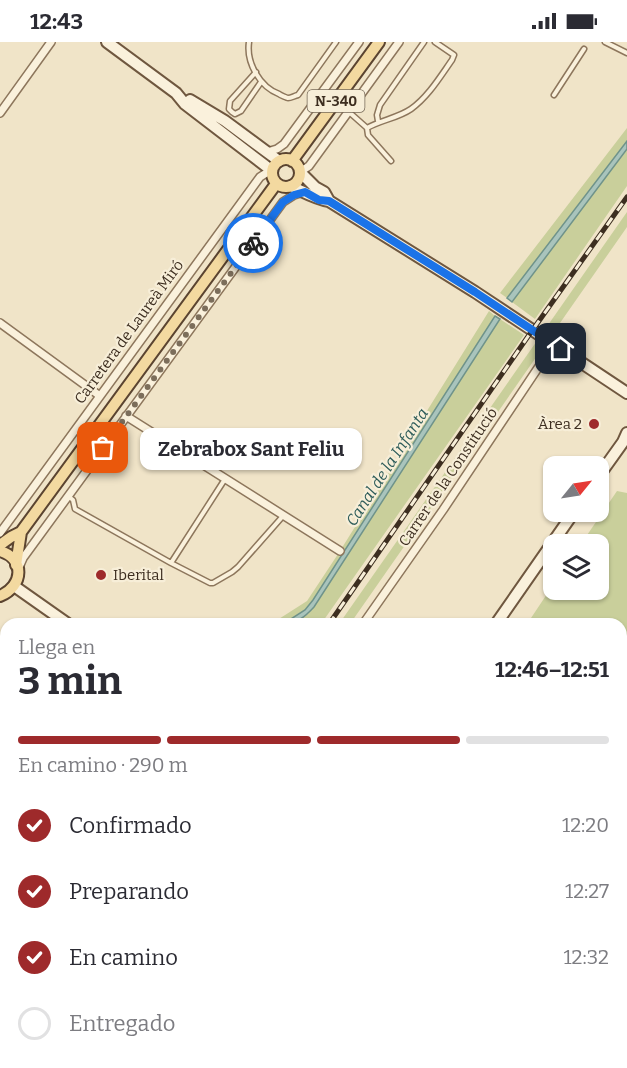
<!DOCTYPE html>
<html lang="es">
<meta charset="utf-8">
<style>
:root{--surface:#fff;--page:#f7f7f7;--text:#2b2b33;--muted:#7c7c81;--line:#e1e1e2;--accent:#9e2a2b}
body{margin:0;font-family:Bitter,serif;background:var(--page);color:var(--text);height:100vh;display:flex;flex-direction:column;font-size:22px;white-space:nowrap}
*{box-sizing:border-box;margin:0}
p{font-size:20px;color:var(--muted)}
.icon{flex:none;width:33px;height:33px;fill:none;stroke:currentColor;stroke-width:2;stroke-linecap:round;stroke-linejoin:round}
.map{position:relative;flex:1;overflow:hidden}
.sheet{position:absolute;left:0px;top:576px;width:627px;height:450px;display:flex;flex-direction:column;background:var(--surface);border-radius:18px 18px 0 0;box-shadow:0 2px 4px #0004}
.sheet>*{flex:none}
.needle{width:39px;rotate:60deg}
.fabs{position:absolute;left:543px;top:414px;display:grid;gap:12px}
.fabs a{display:grid;place-items:center;width:66px;height:66px;border-radius:12px;background:var(--surface);box-shadow:0 2px 4px #0004;font-size:30px}
.pin{position:absolute;display:grid;place-items:center;width:51px;height:51px;color:#fff;margin:-26px;border-radius:12px;box-shadow:0 3px 9px #0006}
.courier{position:absolute;display:grid;place-items:center;width:60px;height:60px;margin:-30px;border:4px solid #1a73e8;border-radius:50%;background:#fff;color:#222;box-shadow:0 2px 8px #0007}
.bubble{position:absolute;height:42px;border-radius:12px;background:var(--surface);box-shadow:0 2px 4px #0004;font-size:20px;font-weight:700;line-height:42px;text-align:center}
.overview em{font-style:normal;font-weight:700}
.overview div{display:flex;flex-direction:column-reverse}
.overview{display:flex;align-items:center;justify-content:space-between;height:102px;padding:0 18px}
h1{font-size:39px;font-weight:700;line-height:45px}
.bar{display:grid;grid-template-columns:repeat(4,1fr);gap:9px 6px;align-content:center;height:72px;padding:0 18px}
.bar i{height:8px;border-radius:4px;background:var(--line)}
.bar .current{background:var(--accent)}
.bar p{grid-column:span 4}
ol{padding:0 18px;list-style:none}
li{display:flex;align-items:center;gap:18px;height:66px}
li p{margin-inline-start:auto}
li .icon{padding:6px;border-radius:50%;background:var(--accent);color:#fff;stroke-width:4}
li:last-child{color:var(--muted)}
li i{width:33px;height:33px;border:3px solid var(--line);border-radius:50%}
.status{display:flex;justify-content:space-between;align-items:center;height:42px;padding:0 30px;background:var(--surface);direction:ltr}
.status svg{height:16px;fill:currentColor}
.map>svg:first-child{display:block}
</style>
<div class="status"><b>12:43</b><svg viewBox="0 0 49 12"><path d="M0 12V9h3v3zM5 12V6h3v6zM10 12V3h3v9zM15 12V0h3v12zM26 1h20v11H26zM47 4h2v5h-2z"/></svg></div>
<div class="map">
<svg width="627" height="1026" viewBox="0 0 627 1026">
<rect width="100%" height="100%" fill="#f0e4c8"/>
<path fill="#c9cf9b" d="M 627,86 L 627,99 L 507,256 L 500,251 Z
M 627,107 L 627,144 L 535,277 L 512,260 Z
M 627,170 L 627,185 L 350,582 L 339,582 Z
M 489,269 L 495,274 L 313,558 L 305,568 L 283,582 L 271,582 L 307,559 L 340,509 Z
M 500,277 L 524,293 L 321,582 L 292,582 L 308,572 L 314,565 Z
M 617,449 L 627,451 L 627,676 L 621,684 L 621,582 L 527,582 L 553,543 L 554,548 L 598,548 L 598,502 L 581,502 Z
M 627,717 L 627,1004 L 621,1009 L 621,726 Z
M 24,1020 L 90,1020 L 88,1026 L 22,1026 Z
M 508,1020 L 553,1020 L 547,1026 L 516,1026 Z"/>
<path fill="#a9c4bc" stroke="#6f938a" stroke-width="1.5" d="M 627,99 L 627,107 L 512,260 L 507,256 Z
M 495,274 L 500,277 L 314,565 C 305,575 296,582 283,582 L 305,568 L 313,558 Z"/>
<g fill="none" stroke-linecap="round" stroke-linejoin="round">
<defs>
<path id="lane" d="M 249,0 C 246,21 260,45 279,52 C 280,53 287,56 288,56 C 291,56 294,54 298,53 L 336,0
M 605,0 L 627,11
M 554,53 L 584,7
M 232,70 L 229,67 L 230,59 L 256,30
M 232,70 L 235,72 L 241,69 L 261,40
M 349,70 L 367,86 L 368,93 L 391,119
M 378,79 L 377,73 L 380,63 L 424,0
M 367,86 C 381,78 398,76 411,67 C 428,55 440,35 452,18 L 454,13 L 435,0
M 68,454 L 73,458 L 75,467 L 171,521 L 225,437
M 171,521 L 210,541 L 213,541 L 232,530 L 238,525 L 283,474"/>
<path id="street" d="M 0,71 L 51,0
M 267,110 L 277,107 L 284,102 L 359,0
M 300,130 L 309,124 L 399,0
M 0,281 L 100,354
M 126,374 L 340,509
M 0,491 L 260,135 L 271,128
M 20,523 L 23,516 L 283,160 L 294,153 L 303,150
M 363,582 L 443,468 L 554,302
M 0,871 L 6,872
M 0,937 L 6,931
M 0,958 L 6,960
M 0,1008 L 6,1010
M 196,1020 L 213,1026
M 20,1026 L 22,1020
M 115,1026 L 117,1020
M 244,1026 L 247,1020
M 398,1026 L 400,1020"/>
<path id="secondary" d="M 107,0 L 176,51 L 185,62 L 271,128
M 190,58 L 225,79 L 279,119
M 300,130 L 315,145 L 324,150 L 329,159
M 291,144 C 304,150 316,157 329,159 L 475,250 L 627,351
M 598,435 L 623,400 L 627,391
M 14,544 L 68,582
M 496,582 L 574,470
M 469,1020 L 483,1026"/>
<path id="primary" d="M272 131a14 14 0 1 1 28 0a14 14 0 1 1-28 0Z
M 292,119 L 379,0
M 0,503 L 11,495 L 21,490 L 276,142
M 0,509 C 25,516 24,544 0,554
M 16,523 L 21,490"/>
</defs>
<use href="#lane" stroke="#8d765c" stroke-width="7"/>
<use href="#street" stroke="#8d765c" stroke-width="10"/>
<use href="#secondary" stroke="#6f573f" stroke-width="14"/>
<use href="#primary" stroke="#5b4430" stroke-width="14"/>
<use href="#lane" stroke="#faf1dc" stroke-width="4"/>
<use href="#street" stroke="#faf1dc" stroke-width="7"/>
<use href="#secondary" stroke="#faf1dc" stroke-width="10"/>
<use href="#primary" stroke="#f3d9a0" stroke-width="10"/>
<defs>
<path id="rail" d="M 329,582 L 529,293 L 627,155
M 93,1026 L 95,1020"/>
</defs>
<use href="#rail" stroke="#3d2e20" stroke-width="5"/>
<use href="#rail" stroke="#f7eed8" stroke-width="3" stroke-dasharray="9" stroke-linecap="butt"/>
</g>
<g fill="none" stroke-linecap="round" stroke-linejoin="round">
<path stroke="#7c6e5b" stroke-width="6" stroke-dasharray="0 10.8" d="M 103,406 L 253,201"/>
<path stroke="#1a73e8" stroke-width="8" d="M 253,201 L 283,160 L 294,153 L 305,150 L 319,158 L 329,159 L 475,250 L 561,307"/>
</g>
<g fill="#9e2a2b" stroke="#f7eed8" stroke-width="2">
<circle cx="594" cy="382" r="6"/>
<circle cx="101" cy="533" r="6"/>
</g>
<g text-anchor="middle" dominant-baseline="central" stroke-width="4.5" stroke-linejoin="round" paint-order="stroke">
<rect fill="#f7eed8" stroke="#756857" stroke-width="1.5" x="307.5" y="48" width="57" height="22" rx="4.5"/>
<g font-size="14" font-weight="bold" fill="#3d2e20">
<text x="336" y="59">N-340</text>
</g>
<g font-size="15" fill="#3d2e20" stroke="#f7eed8">
<text transform="translate(129 290) rotate(-54)">Carretera de Laureà Miró</text>
<text transform="translate(448 435) rotate(-56)">Carrer de la Constitució</text>
</g>
<g font-size="15" fill="#3d2e20" stroke="#f7eed8" text-anchor="end">
<text x="582" y="382">Àrea 2</text>
<text x="113" y="533" text-anchor="start">Iberital</text>
</g>
<g font-size="16" font-style="italic" fill="#2f5d5a" stroke="#f7eed8">
<text transform="translate(387 425) rotate(-57)">Canal de la Infanta</text>
</g>
</g>
</svg>
<div class="fabs">
<a><svg class="needle" viewBox="-14 -14 28 28"><path d="M0-13l5 13h-10z" fill="#e53935"/><path d="M0 13l5-13h-10z" fill="#7c7c81"/></svg></a>
<a><svg class="icon" aria-label="layers" viewBox="0 0 24 24"><path d="M12 4l9 5-9 5-9-5zM3 14l9 5 9-5"/></svg></a>
</div>
<div class="pin" style="left:103px;top:406px;background:#ea580c"><svg class="icon" aria-label="bag" viewBox="0 0 24 24"><path d="M5 8h14l-1 12H6zM9 8a3 3 0 0 1 6 0"/></svg></div>
<div class="pin" style="left:561px;top:307px;background:#1f2937"><svg class="icon" aria-label="home" viewBox="0 0 24 24"><path d="M3 11l9-7 9 7M6 9v11h12V9"/></svg></div>
<div class="courier" style="left:253px;top:201px"><svg class="icon" aria-label="bike" viewBox="0 0 24 24"><circle cx="6" cy="16" r="4"/><circle cx="18" cy="16" r="4"/><path d="M6 16l4-8h5l3 8M10 8l3 8H6M13 5h3"/></svg></div>
<div class="bubble" style="left:140px;top:386px;width:222px">Zebrabox Sant Feliu</div>
<section class="sheet">
<div class="overview"><div><h1>3 min</h1><p>Llega en</p></div><em>12:46–12:51</em></div>
<div class="bar"><i class="current"></i><i class="current"></i><i class="current"></i><i></i><p>En camino · 290 m</p></div>
<ol>
<li><svg class="icon" aria-label="check" viewBox="0 0 24 24"><path d="M5 12l5 5 9-10"/></svg>Confirmado<p>12:20</p></li>
<li><svg class="icon" aria-label="check" viewBox="0 0 24 24"><path d="M5 12l5 5 9-10"/></svg>Preparando<p>12:27</p></li>
<li><svg class="icon" aria-label="check" viewBox="0 0 24 24"><path d="M5 12l5 5 9-10"/></svg>En camino<p>12:32</p></li>
<li><i></i>Entregado</li>
</ol>
</section>
</div>
